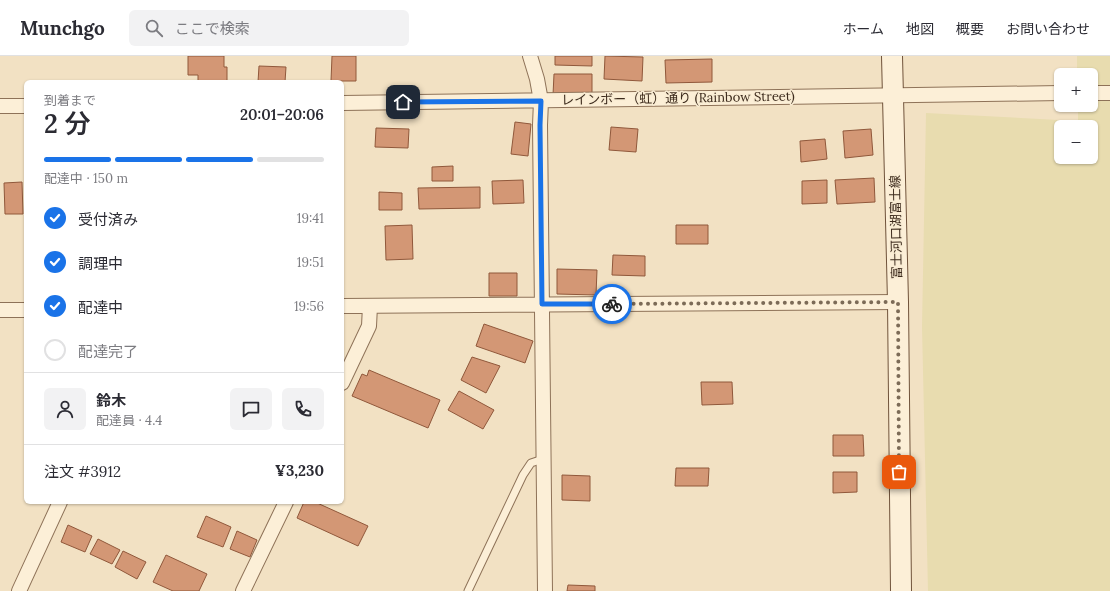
<!DOCTYPE html>
<html lang="ja">
<meta charset="utf-8">
<style>
:root{--surface:#fff;--page:#f2f2f3;--text:#2b2b33;--muted:#7c7c81;--line:#e1e1e2;--accent:#1a73e8}
body{margin:0;font-family:Lora,"Noto Sans JP",serif;background:var(--page);color:var(--text);height:100vh;display:flex;flex-direction:column;font-size:15px;white-space:nowrap}
*{box-sizing:border-box;margin:0}
p{font-size:13px;color:var(--muted)}
.icon{flex:none;width:22px;height:22px;fill:none;stroke:currentColor;stroke-width:2;stroke-linecap:round;stroke-linejoin:round}
.map{position:relative;flex:1;overflow:hidden}
.side{position:absolute;left:24px;top:24px;width:320px;height:424px;display:flex;flex-direction:column;background:var(--surface);border-radius:6px;box-shadow:0 1px 3px #0004}
.side>*{flex:none}
.buttons{position:absolute;left:1054px;top:12px;display:grid;gap:8px}
.buttons a{display:grid;place-items:center;width:44px;height:44px;border-radius:6px;background:var(--surface);box-shadow:0 1px 3px #0004;font-size:20px}
.pin{position:absolute;display:grid;place-items:center;width:34px;height:34px;color:#fff;margin:-17px;border-radius:8px;box-shadow:0 2px 6px #0006}
.courier{position:absolute;display:grid;place-items:center;width:40px;height:40px;margin:-20px;border:3px solid #1a73e8;border-radius:50%;background:#fff;color:#222;box-shadow:0 1px 5px #0007}
.overview em{font-style:normal;font-weight:600}
.overview div{display:flex;flex-direction:column-reverse}
.overview{display:flex;align-items:center;justify-content:space-between;height:68px;padding:0 20px}
h1{font-size:26px;font-weight:600;line-height:30px}
.bar{display:grid;grid-template-columns:repeat(4,1fr);gap:6px 4px;align-content:center;height:48px;padding:0 20px}
.bar i{height:5px;border-radius:3px;background:var(--line)}
.bar .active{background:var(--accent)}
.bar p{grid-column:span 4}
.line{display:flex;align-items:center;gap:10px;padding:0 20px;border-top:1px solid var(--line)}
.line div{flex:1}
.round{display:grid;place-items:center;flex:none;width:42px;height:42px;border-radius:6px;background:var(--page)}
ol{padding:0 20px;list-style:none}
li{display:flex;align-items:center;gap:12px;height:44px}
li p{margin-inline-start:auto}
li .icon{padding:4px;border-radius:50%;background:var(--accent);color:#fff;stroke-width:4}
li:last-child{color:var(--muted)}
li i{width:22px;height:22px;border:2px solid var(--line);border-radius:50%}
header{display:flex;align-items:center;gap:24px;box-sizing:border-box;height:56px;padding:0 20px;background:var(--surface);border-bottom:1px solid var(--line)}
header strong{font-size:19px}
nav{display:flex;gap:22px;margin-inline-start:auto;font-size:14px}
.search{width:280px;height:36px;background:var(--page);display:flex;align-items:center;gap:10px;box-sizing:border-box;padding:0 14px;border-radius:6px;color:var(--muted);font-size:15px}
.map>svg:first-child{display:block}
</style>
<header>
<strong>Munchgo</strong>
<div class="search"><svg class="icon" aria-label="search" viewBox="0 0 24 24"><circle cx="10" cy="10" r="6"/><path d="M15 15l6 6"/></svg>ここで検索</div>
<nav><a>ホーム</a><a>地図</a><a>概要</a><a>お問い合わせ</a></nav>
</header>
<div class="map">
<svg width="1110" height="535" viewBox="0 0 1110 535">
<rect width="100%" height="100%" fill="#f2e1c3"/>
<path fill="#e8dcaf" fill-rule="evenodd" d="M 1077,0 L 1110,0 L 1110,535 L 928,535 L 922,271 L 926,57 L 1078,65 L 1078,49 L 1091,49 L 1091,19 L 1077,19 ZM 1061,71 L 1091,71 L 1091,101 L 1061,101 Z"/>
<path fill="#d39775" stroke="#90583b" d="M 188,0 L 224,0 L 224,11 L 227,11 L 227,26 L 198,26 L 198,19 L 188,19 Z
M 332,0 L 356,0 L 356,25 L 331,25 Z
M 555,0 L 592,0 L 592,10 L 555,9 Z
M 605,0 L 643,1 L 642,25 L 604,23 Z
M 712,3 L 712,26 L 666,27 L 665,4 Z
M 259,10 L 286,11 L 285,26 L 258,26 Z
M 554,18 L 592,18 L 592,39 L 553,39 Z
M 515,66 L 531,68 L 528,100 L 511,98 Z
M 611,71 L 638,73 L 636,96 L 609,94 Z
M 376,72 L 409,73 L 408,92 L 375,91 Z
M 871,73 L 873,99 L 845,102 L 843,75 Z
M 825,83 L 827,103 L 801,106 L 800,85 Z
M 453,110 L 453,125 L 432,125 L 432,111 Z
M 874,122 L 875,146 L 837,148 L 835,124 Z
M 523,124 L 524,147 L 493,148 L 492,125 Z
M 827,124 L 827,147 L 802,148 L 802,125 Z
M 22,126 L 23,158 L 5,158 L 4,127 Z
M 480,131 L 480,152 L 419,153 L 418,132 Z
M 379,136 L 402,137 L 402,154 L 379,154 Z
M 412,169 L 413,203 L 386,204 L 385,170 Z
M 676,169 L 708,169 L 708,188 L 676,188 Z
M 613,199 L 645,200 L 645,220 L 612,219 Z
M 557,213 L 597,214 L 596,239 L 557,238 Z
M 489,217 L 517,217 L 517,240 L 489,240 Z
M 484,268 L 533,285 L 525,307 L 476,290 Z
M 472,301 L 500,310 L 486,337 L 461,324 Z
M 369,314 L 440,344 L 428,372 L 352,340 L 362,318 L 367,320 Z
M 701,326 L 732,326 L 733,348 L 702,349 Z
M 459,335 L 494,354 L 483,373 L 448,354 Z
M 833,379 L 863,379 L 864,400 L 833,400 Z
M 676,412 L 709,412 L 708,430 L 675,430 Z
M 833,416 L 857,416 L 857,436 L 833,437 Z
M 562,419 L 590,420 L 590,445 L 562,444 Z
M 304,446 L 315,446 L 368,470 L 358,490 L 297,462 Z
M 206,460 L 231,471 L 223,491 L 197,481 Z
M 68,469 L 92,480 L 85,496 L 61,486 Z
M 237,475 L 257,484 L 250,501 L 230,493 Z
M 98,483 L 120,494 L 112,508 L 90,498 Z
M 123,495 L 146,506 L 137,523 L 115,511 Z
M 166,499 L 207,518 L 199,535 L 173,535 L 153,526 Z
M 568,529 L 595,530 L 595,535 L 567,535 Z"/>
<g fill="none" stroke-linecap="round" stroke-linejoin="round">
<defs>
<path id="service" d="M 468,535 L 523,419 L 531,407 L 543,403"/>
<path id="minor" d="M 530,0 L 537,23 L 541,45 L 540,69 L 545,535
M 1091,37 L 1110,37
M 342,47 L 1061,37
M 0,50 L 26,50
M 342,250 L 898,246
M 0,254 L 26,254
M 342,327 L 369,270 L 370,250
M 19,535 L 60,446
M 243,535 L 286,446"/>
<path id="secondary" d="M 892,0 L 898,246 L 901,535"/>
</defs>
<use href="#service" stroke="#8e7258" stroke-width="9"/>
<use href="#minor" stroke="#8e7258" stroke-width="16"/>
<use href="#secondary" stroke="#70533b" stroke-width="22"/>
<use href="#service" stroke="#fcefd7" stroke-width="7"/>
<use href="#minor" stroke="#fcefd7" stroke-width="14"/>
<use href="#secondary" stroke="#fcefd7" stroke-width="20"/>
</g>
<g fill="none" stroke-linecap="round" stroke-linejoin="round">
<path stroke="#7c6b57" stroke-width="4" stroke-dasharray="0 7.2" d="M 612,248 L 898,246 L 899,416"/>
<path stroke="#1a73e8" stroke-width="5" d="M 403,46 L 541,45 L 540,69 L 542,248 L 612,248"/>
</g>
<g text-anchor="middle" dominant-baseline="central" stroke-width="3" stroke-linejoin="round" paint-order="stroke">
<g font-size="13" fill="#3d2b1d" stroke="#f9ecd3">
<text transform="translate(678 42) rotate(-1)">レインボー（虹）通り (Rainbow Street)</text>
<text transform="translate(896 171) rotate(-91)">富士河口湖富士線</text>
</g>
</g>
</svg>
<div class="buttons">
<a>+</a>
<a>−</a>
</div>
<div class="pin" style="left:899px;top:416px;background:#ea580c"><svg class="icon" aria-label="bag" viewBox="0 0 24 24"><path d="M5 8h14l-1 12H6zM9 8a3 3 0 0 1 6 0"/></svg></div>
<div class="pin" style="left:403px;top:46px;background:#1f2937"><svg class="icon" aria-label="home" viewBox="0 0 24 24"><path d="M3 11l9-7 9 7M6 9v11h12V9"/></svg></div>
<div class="courier" style="left:612px;top:248px"><svg class="icon" aria-label="bike" viewBox="0 0 24 24"><circle cx="6" cy="16" r="4"/><circle cx="18" cy="16" r="4"/><path d="M6 16l4-8h5l3 8M10 8l3 8H6M13 5h3"/></svg></div>
<section class="side">
<div class="overview"><div><h1>2 分</h1><p>到着まで</p></div><em>20:01–20:06</em></div>
<div class="bar"><i class="active"></i><i class="active"></i><i class="active"></i><i></i><p>配達中 · 150 m</p></div>
<ol>
<li><svg class="icon" aria-label="check" viewBox="0 0 24 24"><path d="M5 12l5 5 9-10"/></svg>受付済み<p>19:41</p></li>
<li><svg class="icon" aria-label="check" viewBox="0 0 24 24"><path d="M5 12l5 5 9-10"/></svg>調理中<p>19:51</p></li>
<li><svg class="icon" aria-label="check" viewBox="0 0 24 24"><path d="M5 12l5 5 9-10"/></svg>配達中<p>19:56</p></li>
<li><i></i>配達完了</li>
</ol>
<div class="line" style="height:72px"><a class="round"><svg class="icon" aria-label="person" viewBox="0 0 24 24"><circle cx="12" cy="8" r="4"/><path d="M4 21q1-7 8-7t8 7"/></svg></a><div><b>鈴木</b><p>配達員 · 4.4</p></div><a class="round"><svg class="icon" aria-label="chat" viewBox="0 0 24 24"><path d="M4 5h16v11H9l-5 4z"/></svg></a><a class="round"><svg class="icon" aria-label="phone" viewBox="0 0 24 24"><path d="M5 4h4l2 5-3 2q2 4 5 5l2-3 5 2v4C11 20 4 13 5 4z"/></svg></a></div>
<div class="line" style="height:52px"><div>注文 #3912</div><b>¥3,230</b></div>
</section>
</div>
